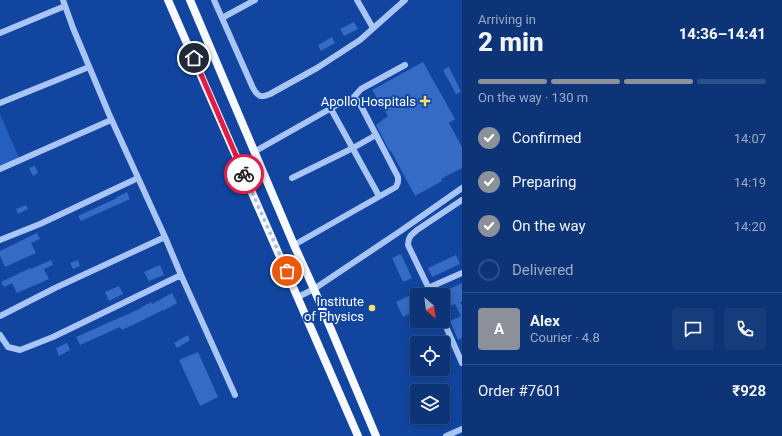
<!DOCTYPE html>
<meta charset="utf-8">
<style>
:root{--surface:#0d3477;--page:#163c7c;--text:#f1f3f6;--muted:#9aaac6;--line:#2d4f89;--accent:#8c9099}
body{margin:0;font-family:Roboto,sans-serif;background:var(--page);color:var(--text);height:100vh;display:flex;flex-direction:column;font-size:15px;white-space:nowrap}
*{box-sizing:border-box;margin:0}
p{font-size:13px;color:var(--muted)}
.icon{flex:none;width:22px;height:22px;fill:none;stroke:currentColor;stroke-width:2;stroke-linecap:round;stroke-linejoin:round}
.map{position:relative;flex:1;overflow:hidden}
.details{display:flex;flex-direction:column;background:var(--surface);width:320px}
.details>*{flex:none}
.needle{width:26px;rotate:152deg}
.controls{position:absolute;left:410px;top:288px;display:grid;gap:8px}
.controls a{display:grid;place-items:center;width:40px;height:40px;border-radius:4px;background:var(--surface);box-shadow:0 2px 10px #0003,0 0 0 1px var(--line);font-size:20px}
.pin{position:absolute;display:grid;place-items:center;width:34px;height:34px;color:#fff;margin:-17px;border:2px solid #fff;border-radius:50%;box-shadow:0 1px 4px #0007}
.courier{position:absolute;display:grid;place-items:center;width:40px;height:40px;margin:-20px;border:3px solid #e11d48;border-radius:50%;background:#fff;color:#222;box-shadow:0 1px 5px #0007}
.headline em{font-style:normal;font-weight:800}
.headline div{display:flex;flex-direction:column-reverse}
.headline{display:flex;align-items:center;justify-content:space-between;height:68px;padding:0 16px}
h1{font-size:26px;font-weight:800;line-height:30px}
.bar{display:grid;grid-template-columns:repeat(4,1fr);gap:6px 4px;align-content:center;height:48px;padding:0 16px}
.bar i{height:5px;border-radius:3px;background:var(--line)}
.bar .current{background:var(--accent)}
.bar p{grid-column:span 4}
.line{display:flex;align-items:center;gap:10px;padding:0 16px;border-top:1px solid var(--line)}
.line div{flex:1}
.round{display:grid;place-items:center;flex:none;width:42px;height:42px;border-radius:4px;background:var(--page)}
ol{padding:0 16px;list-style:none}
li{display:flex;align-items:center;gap:12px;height:44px}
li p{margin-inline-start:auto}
li .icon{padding:4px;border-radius:50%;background:var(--accent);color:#fff;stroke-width:4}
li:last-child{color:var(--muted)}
li i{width:22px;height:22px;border:2px solid var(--line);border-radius:50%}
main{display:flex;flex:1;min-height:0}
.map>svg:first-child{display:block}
</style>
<main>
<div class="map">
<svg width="462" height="436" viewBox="0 0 462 436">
<rect width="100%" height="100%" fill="#11459f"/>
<path fill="#245ebe" d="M 0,114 L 20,160 L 0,169 Z"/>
<path fill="#356bc4" d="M 354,22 L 358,29 L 344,36 L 340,29 Z
M 332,37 L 335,43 L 321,51 L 318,45 Z
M 423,62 L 455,119 L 449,123 L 462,147 L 462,168 L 441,179 L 442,181 L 415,196 L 391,151 L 390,151 L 389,150 L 376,125 L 388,116 L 372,90 Z
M 449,67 L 461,92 L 456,94 L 443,70 Z
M 35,166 L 38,173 L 33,176 L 29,168 Z
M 127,192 L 130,199 L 81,221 L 78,216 L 117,198 L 117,197 Z
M 26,205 L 28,209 L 18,214 L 16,209 Z
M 37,233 L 40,239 L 31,243 L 36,253 L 5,267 L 0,256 L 0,251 Z
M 401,254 L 412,278 L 403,282 L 392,258 Z
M 456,255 L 460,264 L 432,277 L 428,268 Z
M 51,260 L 53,265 L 44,269 L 49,279 L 17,293 L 12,283 L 4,287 L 1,282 L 30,268 L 31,269 Z
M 78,260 L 80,266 L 73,269 L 70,263 Z
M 160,265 L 164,275 L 149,281 L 144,272 Z
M 462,283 L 462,301 L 460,302 L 462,305 L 462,338 L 458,340 L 450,321 L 461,316 L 455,304 L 446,308 L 443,300 L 443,292 Z
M 119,286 L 123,294 L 109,301 L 105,292 Z
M 417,292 L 417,310 L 403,317 L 396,302 Z
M 172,293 L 177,303 L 163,311 L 163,310 L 141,321 L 122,330 L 120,327 L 80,345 L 76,337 L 137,310 L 151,302 L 152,304 Z
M 188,335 L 190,340 L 177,348 L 174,343 Z
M 67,343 L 70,350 L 59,356 L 56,348 Z
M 198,352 L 218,397 L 200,406 L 179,360 Z"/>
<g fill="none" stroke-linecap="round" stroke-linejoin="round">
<path stroke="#a8c5f5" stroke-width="6" d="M 214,0 L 253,88 C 258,97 261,98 270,94 L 317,68 L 360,40 L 405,0
M 357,0 L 373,28
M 222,18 L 255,0
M 0,33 L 65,6
M 353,98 L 361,89 L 405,65
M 0,103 L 89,67
M 331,109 L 379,196
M 254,152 L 349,98 C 354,98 356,99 359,102 L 398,177 L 398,182 L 396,187 L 294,245
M 0,169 L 111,120
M 292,178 L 353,148 L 376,135
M 0,240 L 40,224 L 138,178
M 181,275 L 235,395
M 428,288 L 462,273
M 432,295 L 408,245 C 408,237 411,235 417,230 L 462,200
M 298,297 L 314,289 L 402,230 L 462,188
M 0,316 L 55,288 L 165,237 L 109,114 L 73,28 L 63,0
M 443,320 L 462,363
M 0,335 L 8,347 L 20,350 L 53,337 L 181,275 L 165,237
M 446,436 L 462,429"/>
<path stroke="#f6f9ff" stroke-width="8" d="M 168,0 L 358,436
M 190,0 L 294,245 L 314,289 L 376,436"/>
</g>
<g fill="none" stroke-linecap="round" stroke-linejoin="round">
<path stroke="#acbedd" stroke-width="4" stroke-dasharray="0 7.2" d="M 244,174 L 287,271"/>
<path stroke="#e11d48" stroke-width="5" d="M 194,58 L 244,174"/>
</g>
<g fill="#ffdf6c" stroke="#11459f" stroke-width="1.5">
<path d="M423 95h4v4h4v4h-4v4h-4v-4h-4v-4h4z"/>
<circle cx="372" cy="308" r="4"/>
</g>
<g text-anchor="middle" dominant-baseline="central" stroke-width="4" stroke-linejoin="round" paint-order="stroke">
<g font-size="13" fill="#fff" stroke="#11459f" text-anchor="end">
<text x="416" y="101">Apollo Hospitals</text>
<text x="364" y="301">Institute<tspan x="364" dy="15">of Physics</tspan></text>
</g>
</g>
</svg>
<div class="controls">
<a><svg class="needle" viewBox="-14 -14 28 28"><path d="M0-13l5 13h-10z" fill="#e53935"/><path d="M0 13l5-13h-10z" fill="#9aaac6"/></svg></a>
<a><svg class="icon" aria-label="locate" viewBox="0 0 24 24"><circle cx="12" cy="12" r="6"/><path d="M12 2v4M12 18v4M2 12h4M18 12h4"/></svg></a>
<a><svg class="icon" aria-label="layers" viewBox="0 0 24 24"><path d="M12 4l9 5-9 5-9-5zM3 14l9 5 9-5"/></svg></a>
</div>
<div class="pin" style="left:287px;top:271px;background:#ea580c"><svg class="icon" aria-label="bag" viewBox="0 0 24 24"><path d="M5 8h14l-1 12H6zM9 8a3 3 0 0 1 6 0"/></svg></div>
<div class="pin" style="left:194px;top:58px;background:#1f2937"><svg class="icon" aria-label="home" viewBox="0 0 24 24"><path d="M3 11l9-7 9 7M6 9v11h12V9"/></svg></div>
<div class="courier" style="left:244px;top:174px"><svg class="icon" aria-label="bike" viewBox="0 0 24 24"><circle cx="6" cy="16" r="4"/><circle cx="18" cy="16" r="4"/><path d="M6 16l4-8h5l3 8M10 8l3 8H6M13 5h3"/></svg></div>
</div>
<section class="details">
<div class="headline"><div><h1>2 min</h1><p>Arriving in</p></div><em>14:36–14:41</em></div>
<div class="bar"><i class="current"></i><i class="current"></i><i class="current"></i><i></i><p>On the way · 130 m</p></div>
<ol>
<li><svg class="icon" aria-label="check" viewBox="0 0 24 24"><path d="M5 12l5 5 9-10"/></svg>Confirmed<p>14:07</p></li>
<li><svg class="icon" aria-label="check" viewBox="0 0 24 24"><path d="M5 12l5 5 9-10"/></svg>Preparing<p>14:19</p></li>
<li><svg class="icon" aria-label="check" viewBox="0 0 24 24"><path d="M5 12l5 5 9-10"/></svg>On the way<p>14:20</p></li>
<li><i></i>Delivered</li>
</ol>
<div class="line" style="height:72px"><b class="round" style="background:var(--accent);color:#fff">A</b><div><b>Alex</b><p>Courier · 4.8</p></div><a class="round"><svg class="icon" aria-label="chat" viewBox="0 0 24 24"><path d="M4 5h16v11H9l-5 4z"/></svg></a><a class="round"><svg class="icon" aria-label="phone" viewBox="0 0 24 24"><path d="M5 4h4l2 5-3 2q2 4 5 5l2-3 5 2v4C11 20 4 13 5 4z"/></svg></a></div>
<div class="line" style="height:52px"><div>Order #7601</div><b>₹928</b></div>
</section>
</main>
